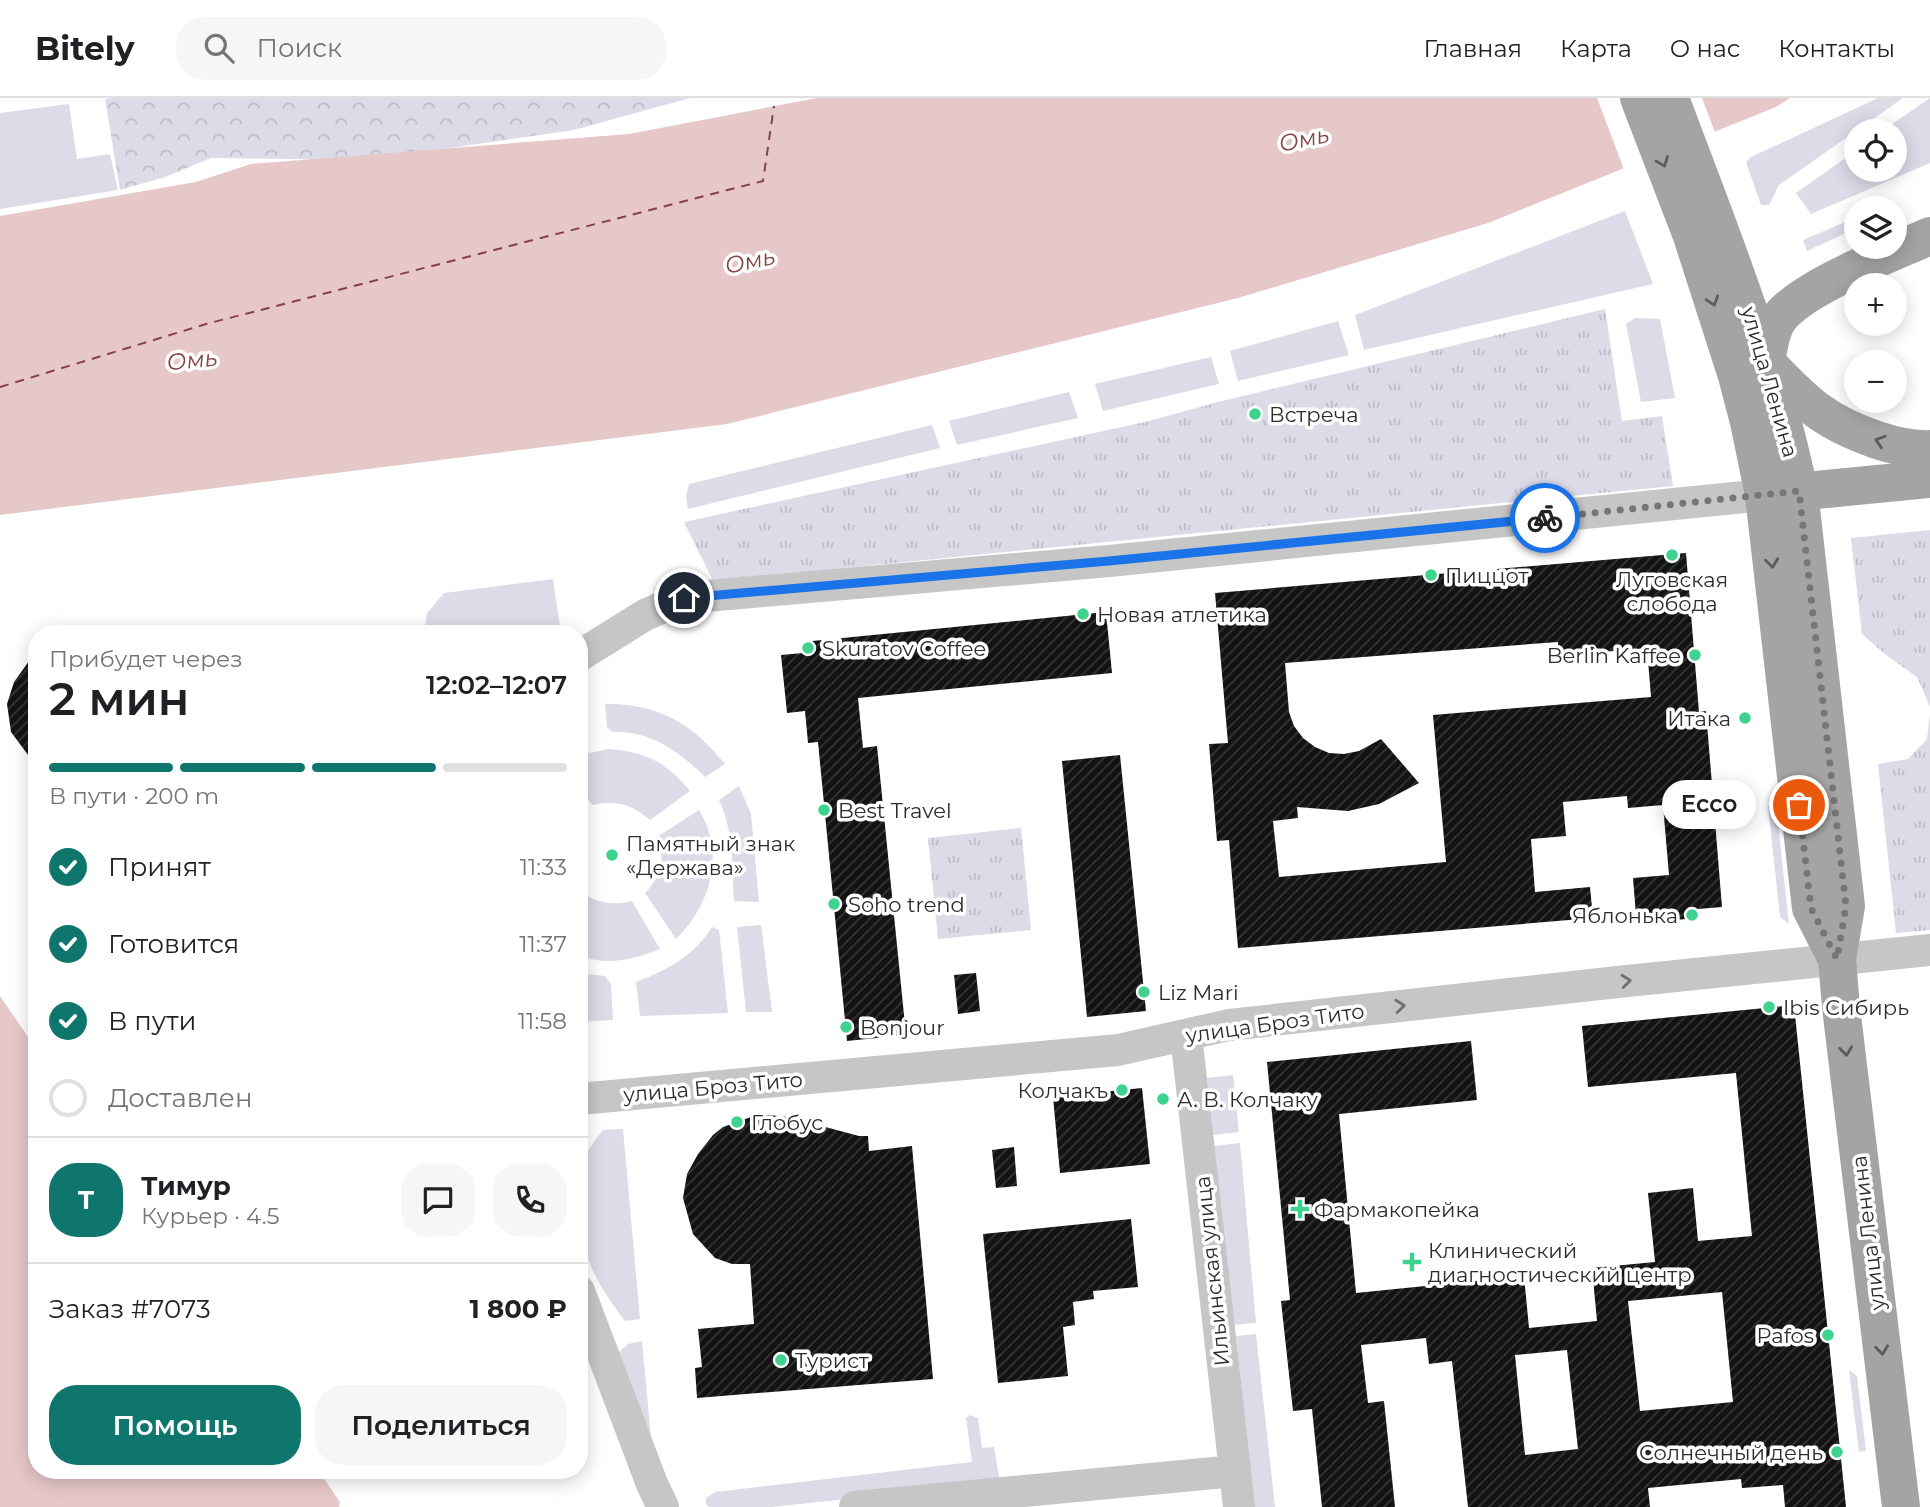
<!DOCTYPE html>
<html lang="ru">
<meta charset="utf-8">
<style>
:root{--surface:#fff;--page:#f6f6f6;--text:#202124;--muted:#757577;--line:#e0e0e0;--accent:#0f766e}
body{margin:0;font-family:Montserrat,sans-serif;background:var(--page);color:var(--text);height:100vh;display:flex;flex-direction:column;font-size:26px;white-space:nowrap}
*{box-sizing:border-box;margin:0}
p{font-size:23px;color:var(--muted)}
.icon{flex:none;width:38px;height:38px;fill:none;stroke:currentColor;stroke-width:2;stroke-linecap:round;stroke-linejoin:round}
.map{position:relative;flex:1;overflow:hidden}
.drawer{position:absolute;left:28px;top:527px;width:560px;height:854px;display:flex;flex-direction:column;background:var(--surface);border-radius:28px;box-shadow:0 4px 18px #0003}
.drawer>*{flex:none}
.fabs{position:absolute;left:1844px;top:21px;display:grid;gap:14px}
.fabs a{display:grid;place-items:center;width:63px;height:63px;border-radius:50%;background:var(--surface);box-shadow:0 4px 18px #0003;font-size:35px}
.pin{position:absolute;display:grid;place-items:center;width:60px;height:60px;color:#fff;margin:-30px;border:4px solid #fff;border-radius:50%;box-shadow:0 2px 7px #0007}
.courier{position:absolute;display:grid;place-items:center;width:70px;height:70px;margin:-35px;border:5px solid #1a73e8;border-radius:50%;background:#fff;color:#222;box-shadow:0 2px 9px #0007}
.bubble{position:absolute;height:49px;border-radius:24px;background:var(--surface);box-shadow:0 4px 18px #0003;font-size:23px;font-weight:600;line-height:49px;text-align:center}
.summary em{font-style:normal;font-weight:600}
.summary div{display:flex;flex-direction:column-reverse}
.summary{display:flex;align-items:center;justify-content:space-between;height:119px;padding:0 21px}
h1{font-size:46px;font-weight:600;line-height:52px}
.bar{display:grid;grid-template-columns:repeat(4,1fr);gap:10px 7px;align-content:center;height:84px;padding:0 21px}
.bar i{height:9px;border-radius:5px;background:var(--line)}
.bar .on{background:var(--accent)}
.bar p{grid-column:span 4}
.line{display:flex;align-items:center;gap:18px;padding:0 21px;border-top:2px solid var(--line)}
.line div{flex:1}
.round{display:grid;place-items:center;flex:none;width:74px;height:74px;border-radius:28px;background:var(--page)}
ol{padding:0 21px;list-style:none}
li{display:flex;align-items:center;gap:21px;height:77px}
li p{margin-inline-start:auto}
li .icon{padding:7px;border-radius:50%;background:var(--accent);color:#fff;stroke-width:4}
li:last-child{color:var(--muted)}
li i{width:38px;height:38px;border:4px solid var(--line);border-radius:50%}
.button{display:flex;gap:14px;margin-top:auto;padding:14px 21px}
.button a{flex:1;height:80px;border-radius:28px;background:var(--accent);color:#fff;font-size:28px;font-weight:600;line-height:80px;text-align:center}
.button a+a{background:var(--page);color:var(--text)}
header{display:flex;align-items:center;gap:42px;box-sizing:border-box;height:98px;padding:0 35px;background:var(--surface);border-bottom:2px solid var(--line)}
header strong{font-size:33px}
nav{display:flex;gap:38px;margin-inline-start:auto;font-size:24px}
.search{width:490px;height:63px;background:var(--page);display:flex;align-items:center;gap:18px;box-sizing:border-box;padding:0 24px;border-radius:28px;color:var(--muted);font-size:26px}
.map>svg:first-child{display:block}
</style>
<header>
<strong>Bitely</strong>
<div class="search"><svg class="icon" aria-label="search" viewBox="0 0 24 24"><circle cx="10" cy="10" r="6"/><path d="M15 15l6 6"/></svg>Поиск</div>
<nav><a>Главная</a><a>Карта</a><a>О нас</a><a>Контакты</a></nav>
</header>
<div class="map">
<svg width="1930" height="1409" viewBox="0 0 1930 1409">
<defs>
<pattern id="forest-crowns" width="20" height="18" patternUnits="userSpaceOnUse" patternTransform="scale(1.75)"><rect width="20" height="18" fill="#dcdbe8"/><path d="M2 6a3 3 0 1 1 6 0M12 15a3 3 0 1 1 6 0" fill="none" stroke="#bdbcc7"/></pattern>
<pattern id="park-tufts" width="24" height="20" patternUnits="userSpaceOnUse" patternTransform="scale(1.75)"><rect width="24" height="20" fill="#dcdbe8"/><path d="M3 7l-1-3M5 7V3M7 7l1-3M15 17l-1-3M17 17v-4M19 17l1-3" fill="none" stroke="#bdbcc7"/></pattern>
<pattern id="building-hatch" width="6" height="6" patternUnits="userSpaceOnUse" patternTransform="scale(1.75)"><rect width="6" height="6" fill="#131313"/><path d="M-1 1l2-2M0 6l6-6M5 7l2-2" fill="none" stroke="#363636"/></pattern>
</defs>
<rect width="100%" height="100%" fill="#fff"/>
<path fill="#dcdbe8" d="M 1878,0 L 1903,0 L 1779,87 L 1769,107 L 1761,107 L 1746,64 L 1751,59 Z
M 1930,0 L 1930,65 L 1811,116 L 1796,95 L 1857,52 L 1857,72 L 1895,72 L 1895,33 L 1882,33 Z
M 69,6 L 77,61 L 110,56 L 118,92 L 0,111 L 0,15 Z
M 1625,113 L 1653,186 L 1364,252 L 1355,217 Z
M 1857,119 L 1857,130 L 1807,153 L 1803,142 Z
M 1635,220 L 1660,221 L 1675,300 L 1641,304 L 1626,226 Z
M 1338,223 L 1349,257 L 1238,283 L 1230,253 Z
M 1211,259 L 1219,286 L 1103,313 L 1095,286 Z
M 1069,294 L 1078,320 L 957,347 L 949,323 Z
M 932,327 L 940,350 L 688,411 L 686,398 L 689,386 Z
M 553,481 L 561,535 L 424,535 L 427,515 L 444,495 Z
M 605,606 C 658,605 693,626 725,666 L 705,679 C 680,654 649,632 612,634 L 607,629 Z
M 609,651 C 646,654 666,664 690,693 L 650,722 C 632,706 615,702 592,707 L 579,689 L 579,657 Z
M 739,688 L 751,716 L 759,804 L 734,803 C 732,770 734,733 719,702 Z
M 1776,707 L 1789,826 L 1780,819 L 1768,708 Z
M 699,712 C 726,755 710,808 676,841 L 645,795 C 661,779 666,760 657,739 Z
M 579,793 C 597,805 611,808 632,803 L 660,851 C 634,861 606,869 579,857 Z
M 761,827 L 772,914 L 746,914 L 737,829 Z
M 712,829 L 719,832 L 728,915 L 640,918 L 636,884 C 667,872 694,858 712,829 Z
M 579,875 L 605,878 L 611,886 L 613,922 L 579,924 Z
M 1233,977 L 1239,1034 L 1213,1037 L 1207,980 Z
M 623,1031 L 640,1221 L 625,1223 C 594,1182 579,1155 579,1102 C 579,1069 582,1058 603,1032 Z
M 1240,1045 L 1256,1225 L 1233,1227 L 1214,1048 Z
M 1256,1236 L 1275,1409 L 1254,1409 L 1236,1238 Z
M 642,1243 L 652,1350 L 619,1254 L 628,1246 Z
M 1849,1272 L 1857,1278 L 1866,1353 L 1859,1354 Z
M 970,1317 L 978,1320 L 982,1350 L 994,1349 L 1000,1385 L 771,1409 L 709,1409 L 706,1406 L 706,1400 L 715,1394 L 972,1364 L 966,1320 Z"/>
<path fill="url(#forest-crowns)" d="M 114,0 L 690,0 L 574,32 L 368,62 L 211,60 L 165,79 L 120,92 L 105,1 Z"/>
<path fill="url(#park-tufts)" d="M 1605,211 L 1622,323 L 1662,318 L 1673,388 L 713,483 L 684,424 L 1145,324 L 1218,304 Z
M 1930,432 L 1930,609 L 1917,579 L 1886,557 L 1862,536 L 1851,440 Z
M 1930,616 L 1930,832 L 1896,835 L 1878,666 L 1908,661 L 1927,641 Z
M 1021,730 L 1031,832 L 938,841 L 928,740 Z"/>
<path fill="#e7c8c8" d="M 817,0 L 1790,0 L 1776,9 L 1488,125 L 1238,200 L 727,326 L 0,417 L 0,118 L 196,84 L 251,66 L 629,36 Z
M 0,898 L 37,952 L 37,1372 L 318,1372 L 340,1404 L 339,1409 L 0,1409 Z"/>
<path fill="#fff" d="M 1597,0 L 1702,0 L 1716,37 L 1625,74 Z"/>
<g fill="none" stroke-linecap="round" stroke-linejoin="round">
<path stroke="#854343" stroke-width="2" stroke-dasharray="9 7" stroke-linecap="butt" d="M 0,289 L 206,226 L 763,83 L 774,8"/>
</g>
<path fill="url(#building-hatch)" fill-rule="evenodd" d="M 1686,455 L 1699,614 L 1706,613 L 1722,809 L 1686,812 L 1687,821 L 1647,824 L 1647,816 L 1636,817 L 1633,780 L 1669,777 L 1663,707 L 1628,710 L 1627,698 L 1563,704 L 1566,738 L 1531,741 L 1535,794 L 1590,789 L 1593,820 L 1238,850 L 1229,742 L 1217,743 L 1209,646 L 1228,645 L 1215,495 ZM 1558,544 L 1559,558 L 1647,550 L 1651,599 L 1433,617 L 1446,764 L 1279,779 L 1273,723 L 1298,720 L 1297,709 L 1348,713 L 1379,706 L 1419,685 L 1381,641 L 1359,653 L 1344,656 L 1329,655 L 1315,649 L 1303,640 L 1294,628 L 1289,614 L 1285,565 Z
M 1106,514 L 1112,575 L 858,600 L 863,650 L 877,648 L 906,937 L 847,943 L 818,644 L 808,645 L 805,613 L 787,615 L 781,557 L 803,555 L 802,544 Z
M 37,552 L 37,669 L 11,634 L 7,606 L 14,584 Z
M 1120,657 L 1146,913 L 1087,919 L 1062,663 Z
M 976,875 L 980,913 L 958,916 L 954,877 Z
M 1794,907 L 1846,1409 L 1785,1409 L 1783,1387 L 1742,1390 L 1741,1381 L 1648,1390 L 1650,1409 L 1468,1409 L 1452,1263 L 1429,1266 L 1426,1240 L 1361,1247 L 1368,1305 L 1384,1303 L 1395,1409 L 1322,1409 L 1312,1311 L 1293,1313 L 1281,1203 L 1290,1202 L 1267,964 L 1471,943 L 1477,1002 L 1339,1016 L 1356,1195 L 1524,1178 L 1529,1230 L 1597,1223 L 1592,1170 L 1655,1164 L 1648,1095 L 1693,1090 L 1698,1143 L 1752,1138 L 1736,975 L 1588,989 L 1582,928 ZM 1722,1194 L 1733,1304 L 1640,1313 L 1628,1203 ZM 1567,1252 L 1578,1351 L 1525,1357 L 1515,1257 Z
M 1142,990 L 1150,1066 L 1060,1075 L 1053,999 Z
M 768,1017 L 788,1019 L 859,1038 L 868,1038 L 869,1053 L 912,1048 L 933,1281 L 697,1300 L 695,1270 L 702,1269 L 698,1231 L 754,1226 L 750,1166 L 732,1166 L 715,1160 L 693,1136 L 683,1100 L 687,1076 L 698,1056 L 713,1037 L 723,1029 L 751,1019 Z
M 1014,1049 L 1017,1088 L 996,1090 L 992,1052 Z
M 1131,1121 L 1138,1189 L 1093,1193 L 1094,1201 L 1073,1204 L 1075,1227 L 1063,1229 L 1068,1278 L 998,1285 L 983,1136 Z"/>
<g fill="none" stroke-linecap="round" stroke-linejoin="round">
<path stroke="#c6c6c6" stroke-width="32" d="M 579,558 L 645,517 L 684,500 L 1109,463 L 1764,397
M 1186,937 L 1239,1409
M 579,1001 L 1118,952 L 1229,927 L 1627,883 L 1930,852
M 579,1193 L 652,1386 L 663,1409
M 855,1409 L 1235,1373"/>
<path stroke="#a4a4a4" stroke-width="38" d="M 1639,0 L 1692,138 L 1737,278 L 1749,324 L 1764,397 L 1811,810 L 1837,861
M 1670,0 C 1718,129 1771,257 1799,393 L 1846,808 L 1837,861 L 1841,909 L 1901,1409
M 1766,264 C 1769,249 1770,234 1778,222 C 1798,191 1894,154 1930,138
M 1770,268 C 1806,306 1825,324 1877,342 C 1895,348 1911,352 1930,351
M 1775,396 L 1930,381"/>
</g>
<defs><path id="oneway-chevron" d="M-2-3.5L2.5 0L-2 3.5" fill="none" stroke-width="1.6" stroke-linecap="round" stroke-linejoin="round" transform="scale(1.75)"/></defs>
<g stroke="#5c5c5c">
<use href="#oneway-chevron" transform="translate(1663 64) rotate(69)"/>
<use href="#oneway-chevron" transform="translate(1713 203) rotate(72)"/>
<use href="#oneway-chevron" transform="translate(1880 343) rotate(-162)"/>
<use href="#oneway-chevron" transform="translate(1772 465) rotate(83)"/>
<use href="#oneway-chevron" transform="translate(1846 953) rotate(83)"/>
<use href="#oneway-chevron" transform="translate(1882 1252) rotate(83)"/>
</g>
<g stroke="#717171">
<use href="#oneway-chevron" transform="translate(1626 883) rotate(-6)"/>
<use href="#oneway-chevron" transform="translate(1400 908) rotate(-6)"/>
</g>
<g fill="none" stroke-linecap="round" stroke-linejoin="round">
<path stroke="#767676" stroke-width="7" stroke-dasharray="0 12.6" d="M 1545,420 L 1799,393 L 1846,808 L 1837,861 L 1811,810 L 1799,707"/>
<path stroke="#1a73e8" stroke-width="9" d="M 684,500 L 1109,463 L 1545,420"/>
</g>
<g fill="#3ed28f" stroke="#fff" stroke-width="2.5">
<circle cx="1255" cy="316" r="7"/>
<circle cx="1672" cy="457" r="7"/>
<circle cx="1431" cy="477" r="7"/>
<circle cx="1083" cy="516" r="7"/>
<circle cx="808" cy="550" r="7"/>
<circle cx="1695" cy="557" r="7"/>
<circle cx="1745" cy="620" r="7"/>
<circle cx="824" cy="712" r="7"/>
<circle cx="612" cy="757" r="7"/>
<circle cx="834" cy="806" r="7"/>
<circle cx="1692" cy="817" r="7"/>
<circle cx="1144" cy="894" r="7"/>
<circle cx="1769" cy="909" r="7"/>
<circle cx="846" cy="929" r="7"/>
<circle cx="1122" cy="992" r="7"/>
<circle cx="1163" cy="1001" r="7"/>
<circle cx="737" cy="1024" r="7"/>
<path d="M1296.5 1100.5h7v7h7v7h-7v7h-7v-7h-7v-7h7z"/>
<path d="M1408.5 1153.5h7v7h7v7h-7v7h-7v-7h-7v-7h7z"/>
<circle cx="1828" cy="1237" r="7"/>
<circle cx="781" cy="1262" r="7"/>
<circle cx="1837" cy="1354" r="7"/>
</g>
<g text-anchor="middle" dominant-baseline="central" stroke-width="7" stroke-linejoin="round" paint-order="stroke">
<g font-size="21" fill="#2c2c2c" stroke="#fff">
<text transform="translate(1770 284) rotate(74)">улица Ленина</text>
<text transform="translate(1275 925) rotate(-8)">улица Броз Тито</text>
<text transform="translate(713 989) rotate(-5)">улица Броз Тито</text>
<text transform="translate(1868 1135) rotate(-97)">улица Ленина</text>
<text transform="translate(1212 1173) rotate(-96)">Ильинская улица</text>
</g>
<g font-size="21" fill="#2c2c2c" stroke="#fff" text-anchor="start">
<text x="1269" y="316">Встреча</text>
<text x="1445" y="477">Пиццот</text>
<text x="1672" y="481" text-anchor="middle">Луговская<tspan x="1672" dy="24">слобода</tspan></text>
<text x="1097" y="516">Новая атлетика</text>
<text x="822" y="550">Skuratov Coffee</text>
<text x="1681" y="557" text-anchor="end">Berlin Kaffee</text>
<text x="1731" y="620" text-anchor="end">Итака</text>
<text x="838" y="712">Best Travel</text>
<text x="626" y="745">Памятный знак<tspan x="626" dy="24">«Держава»</tspan></text>
<text x="848" y="806">Soho trend</text>
<text x="1678" y="817" text-anchor="end">Яблонька</text>
<text x="1158" y="894">Liz Mari</text>
<text x="1783" y="909">Ibis Сибирь</text>
<text x="860" y="929">Bonjour</text>
<text x="1108" y="992" text-anchor="end">Колчакъ</text>
<text x="1177" y="1001">А. В. Колчаку</text>
<text x="751" y="1024">Глобус</text>
<text x="1314" y="1111">Фармакопейка</text>
<text x="1428" y="1152">Клинический<tspan x="1428" dy="24">диагностический центр</tspan></text>
<text x="1814" y="1237" text-anchor="end">Pafos</text>
<text x="795" y="1262">Турист</text>
<text x="1823" y="1354" text-anchor="end">Солнечный день</text>
</g>
<g font-size="23" font-style="italic" fill="#854343" stroke="#fff">
<text transform="translate(1304 41) rotate(-12)">Омь</text>
<text transform="translate(750 163) rotate(-12)">Омь</text>
<text transform="translate(192 262) rotate(-6)">Омь</text>
</g>
</g>
</svg>
<div class="fabs">
<a><svg class="icon" aria-label="locate" viewBox="0 0 24 24"><circle cx="12" cy="12" r="6"/><path d="M12 2v4M12 18v4M2 12h4M18 12h4"/></svg></a>
<a><svg class="icon" aria-label="layers" viewBox="0 0 24 24"><path d="M12 4l9 5-9 5-9-5zM3 14l9 5 9-5"/></svg></a>
<a>+</a>
<a>−</a>
</div>
<div class="pin" style="left:1799px;top:707px;background:#ea580c"><svg class="icon" aria-label="bag" viewBox="0 0 24 24"><path d="M5 8h14l-1 12H6zM9 8a3 3 0 0 1 6 0"/></svg></div>
<div class="pin" style="left:684px;top:500px;background:#1f2937"><svg class="icon" aria-label="home" viewBox="0 0 24 24"><path d="M3 11l9-7 9 7M6 9v11h12V9"/></svg></div>
<div class="courier" style="left:1545px;top:420px"><svg class="icon" aria-label="bike" viewBox="0 0 24 24"><circle cx="6" cy="16" r="4"/><circle cx="18" cy="16" r="4"/><path d="M6 16l4-8h5l3 8M10 8l3 8H6M13 5h3"/></svg></div>
<div class="bubble" style="left:1662px;top:682px;width:94px">Ecco</div>
<section class="drawer">
<div class="summary"><div><h1>2 мин</h1><p>Прибудет через</p></div><em>12:02–12:07</em></div>
<div class="bar"><i class="on"></i><i class="on"></i><i class="on"></i><i></i><p>В пути · 200 m</p></div>
<ol>
<li><svg class="icon" aria-label="check" viewBox="0 0 24 24"><path d="M5 12l5 5 9-10"/></svg>Принят<p>11:33</p></li>
<li><svg class="icon" aria-label="check" viewBox="0 0 24 24"><path d="M5 12l5 5 9-10"/></svg>Готовится<p>11:37</p></li>
<li><svg class="icon" aria-label="check" viewBox="0 0 24 24"><path d="M5 12l5 5 9-10"/></svg>В пути<p>11:58</p></li>
<li><i></i>Доставлен</li>
</ol>
<div class="line" style="height:126px"><b class="round" style="background:var(--accent);color:#fff">Т</b><div><b>Тимур</b><p>Курьер · 4.5</p></div><a class="round"><svg class="icon" aria-label="chat" viewBox="0 0 24 24"><path d="M4 5h16v11H9l-5 4z"/></svg></a><a class="round"><svg class="icon" aria-label="phone" viewBox="0 0 24 24"><path d="M5 4h4l2 5-3 2q2 4 5 5l2-3 5 2v4C11 20 4 13 5 4z"/></svg></a></div>
<div class="line" style="height:91px"><div>Заказ #7073</div><b>1 800 ₽</b></div>
<div class="button"><a>Помощь</a><a>Поделиться</a></div>
</section>
</div>
